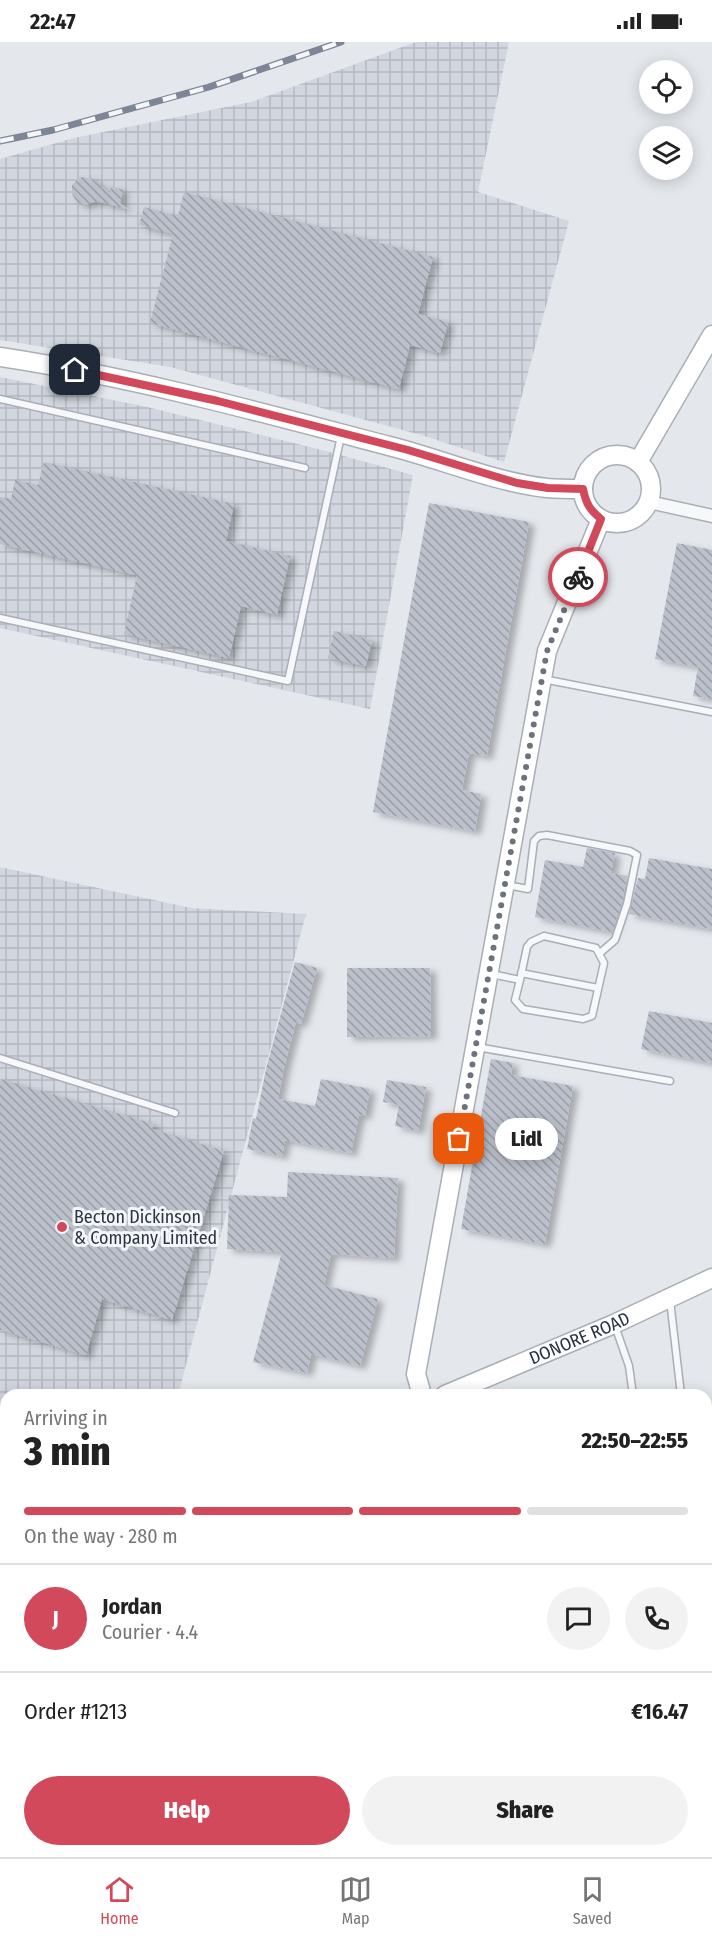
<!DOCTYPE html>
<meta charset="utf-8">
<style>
:root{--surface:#fff;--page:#f2f2f2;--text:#222;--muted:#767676;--line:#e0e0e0;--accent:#d1495b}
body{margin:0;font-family:"Fira Sans Condensed",sans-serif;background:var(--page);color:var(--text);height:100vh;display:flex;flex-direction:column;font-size:22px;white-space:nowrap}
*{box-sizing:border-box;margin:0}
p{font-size:20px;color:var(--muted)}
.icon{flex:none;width:33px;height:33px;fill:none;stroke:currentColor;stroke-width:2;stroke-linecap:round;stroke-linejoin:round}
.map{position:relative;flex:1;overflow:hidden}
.drawer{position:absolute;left:0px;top:1347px;width:712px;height:468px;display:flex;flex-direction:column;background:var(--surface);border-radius:18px 18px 0 0;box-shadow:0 3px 15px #0003}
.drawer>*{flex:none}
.controls{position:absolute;left:639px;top:18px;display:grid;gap:12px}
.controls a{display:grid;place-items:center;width:54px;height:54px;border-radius:50%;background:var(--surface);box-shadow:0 3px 15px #0003;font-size:30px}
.pin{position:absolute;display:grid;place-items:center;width:51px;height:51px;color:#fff;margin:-26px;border-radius:12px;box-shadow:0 3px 9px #0006}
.courier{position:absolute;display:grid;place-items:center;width:60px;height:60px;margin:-30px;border:4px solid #d1495b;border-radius:50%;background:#fff;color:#222;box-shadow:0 2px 8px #0007}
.bubble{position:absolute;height:42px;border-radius:21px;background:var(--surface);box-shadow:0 3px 15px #0003;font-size:20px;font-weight:800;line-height:42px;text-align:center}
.overview em{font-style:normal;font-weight:800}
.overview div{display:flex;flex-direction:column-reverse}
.overview{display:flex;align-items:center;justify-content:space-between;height:102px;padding:0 24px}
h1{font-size:39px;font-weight:800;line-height:45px}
.bar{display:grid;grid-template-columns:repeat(4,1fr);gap:9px 6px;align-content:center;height:72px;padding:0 24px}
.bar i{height:8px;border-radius:4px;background:var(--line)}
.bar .active{background:var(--accent)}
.bar p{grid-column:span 4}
.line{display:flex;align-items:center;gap:15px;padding:0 24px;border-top:2px solid var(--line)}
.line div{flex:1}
.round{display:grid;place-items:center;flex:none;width:63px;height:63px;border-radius:32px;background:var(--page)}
.action{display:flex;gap:12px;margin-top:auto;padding:12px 24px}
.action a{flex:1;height:69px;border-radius:36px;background:var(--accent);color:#fff;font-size:24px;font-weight:800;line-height:69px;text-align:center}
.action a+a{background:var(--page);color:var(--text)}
.status{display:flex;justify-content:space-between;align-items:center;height:42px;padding:0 30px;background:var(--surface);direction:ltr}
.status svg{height:16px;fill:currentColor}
.dock{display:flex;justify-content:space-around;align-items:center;height:84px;border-top:2px solid var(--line);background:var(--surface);font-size:16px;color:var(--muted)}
.dock a{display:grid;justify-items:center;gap:3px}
.dock .active{color:var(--accent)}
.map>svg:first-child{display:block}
</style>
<div class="status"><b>22:47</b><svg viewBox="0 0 49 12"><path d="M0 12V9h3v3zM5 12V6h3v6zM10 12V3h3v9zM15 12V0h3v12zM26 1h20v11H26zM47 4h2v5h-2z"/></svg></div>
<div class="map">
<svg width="712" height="1815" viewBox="0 0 712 1815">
<defs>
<pattern id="industrial-grid" width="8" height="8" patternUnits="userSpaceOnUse" patternTransform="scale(1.5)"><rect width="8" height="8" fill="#d2d6de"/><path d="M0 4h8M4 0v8" fill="none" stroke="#b4b8c0"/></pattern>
<pattern id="building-back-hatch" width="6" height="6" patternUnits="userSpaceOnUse" patternTransform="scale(1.5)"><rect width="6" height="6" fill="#bbc0ca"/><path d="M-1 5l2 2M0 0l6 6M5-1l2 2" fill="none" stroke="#989da6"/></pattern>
<filter id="shadow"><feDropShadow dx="6" dy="3.5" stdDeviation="3" flood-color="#0004"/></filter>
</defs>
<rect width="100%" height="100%" fill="#e4e7ec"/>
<path fill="url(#industrial-grid)" d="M 416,0 L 509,0 L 478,150 L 569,179 L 504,420 L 421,393 L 170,325 L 0,298 L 0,117 L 74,96 L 251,60 Z
M 0,335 L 147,365 L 322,408 L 413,433 L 370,667 L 0,586 Z
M 0,825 L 191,866 L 306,872 L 178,1353 L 6,1353 L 6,1370 L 0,1370 Z"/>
<path fill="url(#building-back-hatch)" filter="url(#shadow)" d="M 83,135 L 92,137 L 110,151 L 111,144 L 123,148 L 120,161 L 128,167 L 96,159 L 86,163 L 77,160 L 72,152 L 72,143 L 79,136 Z
M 184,150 L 433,215 L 418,272 L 448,280 L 440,311 L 410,303 L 399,347 L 150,281 L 173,192 L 139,183 L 144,165 L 178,174 Z
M 44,420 L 234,462 L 226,499 L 290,514 L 277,573 L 241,564 L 229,616 L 124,592 L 137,533 L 0,502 L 0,455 L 11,457 L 15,438 L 38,443 Z
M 429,461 L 529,480 L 487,714 L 469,711 L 462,748 L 481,752 L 475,789 L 373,770 Z
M 677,501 L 712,508 L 712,657 L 693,654 L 698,625 L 655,617 Z
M 334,589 L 372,598 L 366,624 L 328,616 Z
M 587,806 L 615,811 L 611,831 L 627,834 L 622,861 L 612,890 L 535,875 L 545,818 L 583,825 Z
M 649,816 L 712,827 L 712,887 L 629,872 L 638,836 L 645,837 Z
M 295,920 L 317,926 L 301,982 L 296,980 L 284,1026 L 278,1057 L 315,1064 L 321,1037 L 370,1047 L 365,1074 L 359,1073 L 351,1111 L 285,1098 L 282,1114 L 247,1107 L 253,1076 L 256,1077 L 266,1027 Z
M 347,926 L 430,926 L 431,994 L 347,995 Z
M 649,969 L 712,981 L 712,1021 L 641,1007 Z
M 491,1017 L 513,1021 L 511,1033 L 573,1044 L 545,1202 L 461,1187 Z
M 0,1037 L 154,1082 L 152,1087 L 224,1109 L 172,1278 L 102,1257 L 86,1313 L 0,1288 Z
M 387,1038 L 426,1045 L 418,1089 L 395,1084 L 399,1063 L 383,1060 Z
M 288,1130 L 398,1136 L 394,1216 L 331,1212 L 324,1243 L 378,1257 L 360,1324 L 311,1312 L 307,1331 L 253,1320 L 282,1210 L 227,1207 L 229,1153 L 287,1155 Z"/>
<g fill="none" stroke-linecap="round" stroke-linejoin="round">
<defs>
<path id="lane" d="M 0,357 L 305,426
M 0,576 L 288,639 L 341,394
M 543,637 L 712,670
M 507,843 L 528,847 L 534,799 L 539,794 L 547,793 L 630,809 L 637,813 L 627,862 L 615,898 L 600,911
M 521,931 L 598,946
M 491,932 L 520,938 L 527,905 L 531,900 L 544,894 L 596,906 L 604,921 L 592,974 L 583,977 L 523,967 L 515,958 L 520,938
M 477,1005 L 670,1039
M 0,1016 L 175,1071
M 670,1258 L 681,1353
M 615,1284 L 629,1324 L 633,1353
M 706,1439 L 712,1440
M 706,1699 L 712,1700"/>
<path id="street" d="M 649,460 L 712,474
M 0,1485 L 6,1485
M 277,1815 L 278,1809"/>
<g id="secondary">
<path d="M 0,315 C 132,335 260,370 389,404 C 441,417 494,440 547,446 C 559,447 571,447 583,447"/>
<circle cx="617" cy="447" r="34"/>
<path d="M 638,420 L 712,293"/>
<path d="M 422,1353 L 416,1332 L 547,609 L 601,477"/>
<path id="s1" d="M 445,1353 L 614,1282 L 712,1236"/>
<path d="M 0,1380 L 6,1380"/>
</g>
</defs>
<use href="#lane" stroke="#a9aeb7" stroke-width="9"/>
<use href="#street" stroke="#a9aeb7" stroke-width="15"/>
<use href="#secondary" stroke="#a9aeb7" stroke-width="21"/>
<use href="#lane" stroke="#f7f8fa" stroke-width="6"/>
<use href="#street" stroke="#f7f8fa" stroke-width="12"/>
<use href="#secondary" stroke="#fff" stroke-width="18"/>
<defs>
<path id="rail" d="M 0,99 L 53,88 L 209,45 L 341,0"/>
</defs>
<use href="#rail" stroke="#7d8696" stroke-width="7"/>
<use href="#rail" stroke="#f4f6f9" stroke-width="4.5" stroke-dasharray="14" stroke-linecap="butt"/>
</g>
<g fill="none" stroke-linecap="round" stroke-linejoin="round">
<path stroke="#6c737f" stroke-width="6" stroke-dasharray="0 10.8" d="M 459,1097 L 547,609 L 578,535"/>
<path stroke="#d1495b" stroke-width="8" d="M 75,328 L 218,359 L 408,408 L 517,441 L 548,446 L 583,447 C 586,462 590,468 601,477 L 578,535"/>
</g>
<circle fill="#d1495b" stroke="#f4f6f9" stroke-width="2" cx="62" cy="1185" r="6"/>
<g text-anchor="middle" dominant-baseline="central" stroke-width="6" stroke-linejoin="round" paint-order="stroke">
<g font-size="18" fill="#2b3445" stroke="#f4f6f9" text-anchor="start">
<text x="74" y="1175">Becton Dickinson<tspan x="74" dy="21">&amp; Company Limited</tspan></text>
</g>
<g font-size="18" fill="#2b3445" stroke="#f4f6f9">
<text stroke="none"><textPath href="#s1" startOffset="146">DONORE ROAD</textPath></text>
</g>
</g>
</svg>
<div class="controls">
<a><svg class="icon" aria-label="locate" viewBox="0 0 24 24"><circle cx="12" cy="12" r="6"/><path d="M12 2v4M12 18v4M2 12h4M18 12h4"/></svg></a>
<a><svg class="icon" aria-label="layers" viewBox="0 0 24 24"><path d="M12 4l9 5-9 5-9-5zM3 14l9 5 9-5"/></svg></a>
</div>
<div class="pin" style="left:459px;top:1097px;background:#ea580c"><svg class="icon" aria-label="bag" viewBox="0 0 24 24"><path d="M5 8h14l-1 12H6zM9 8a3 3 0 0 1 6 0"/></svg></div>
<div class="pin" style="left:75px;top:328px;background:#1f2937"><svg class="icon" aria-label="home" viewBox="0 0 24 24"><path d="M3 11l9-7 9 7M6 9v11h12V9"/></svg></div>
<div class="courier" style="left:578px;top:535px"><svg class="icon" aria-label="bike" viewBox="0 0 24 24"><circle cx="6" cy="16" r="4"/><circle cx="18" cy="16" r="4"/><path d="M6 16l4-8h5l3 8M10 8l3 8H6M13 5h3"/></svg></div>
<div class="bubble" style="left:495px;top:1076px;width:63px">Lidl</div>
<section class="drawer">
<div class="overview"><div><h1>3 min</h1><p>Arriving in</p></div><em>22:50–22:55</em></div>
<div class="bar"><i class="active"></i><i class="active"></i><i class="active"></i><i></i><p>On the way · 280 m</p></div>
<div class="line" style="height:108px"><b class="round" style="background:var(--accent);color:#fff">J</b><div><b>Jordan</b><p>Courier · 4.4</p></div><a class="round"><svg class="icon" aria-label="chat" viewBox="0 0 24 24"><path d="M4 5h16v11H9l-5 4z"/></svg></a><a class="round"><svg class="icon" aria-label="phone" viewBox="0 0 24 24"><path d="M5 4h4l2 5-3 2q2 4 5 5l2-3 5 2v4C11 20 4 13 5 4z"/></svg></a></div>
<div class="line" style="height:78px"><div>Order #1213</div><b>€16.47</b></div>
<div class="action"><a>Help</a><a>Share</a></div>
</section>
</div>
<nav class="dock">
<a class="active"><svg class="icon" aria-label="home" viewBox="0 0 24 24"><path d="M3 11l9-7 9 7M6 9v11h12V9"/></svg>Home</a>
<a><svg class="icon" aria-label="map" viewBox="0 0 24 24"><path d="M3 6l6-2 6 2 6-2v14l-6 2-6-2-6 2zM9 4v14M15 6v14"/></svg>Map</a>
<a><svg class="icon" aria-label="saved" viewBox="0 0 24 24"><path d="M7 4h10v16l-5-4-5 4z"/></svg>Saved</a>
</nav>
